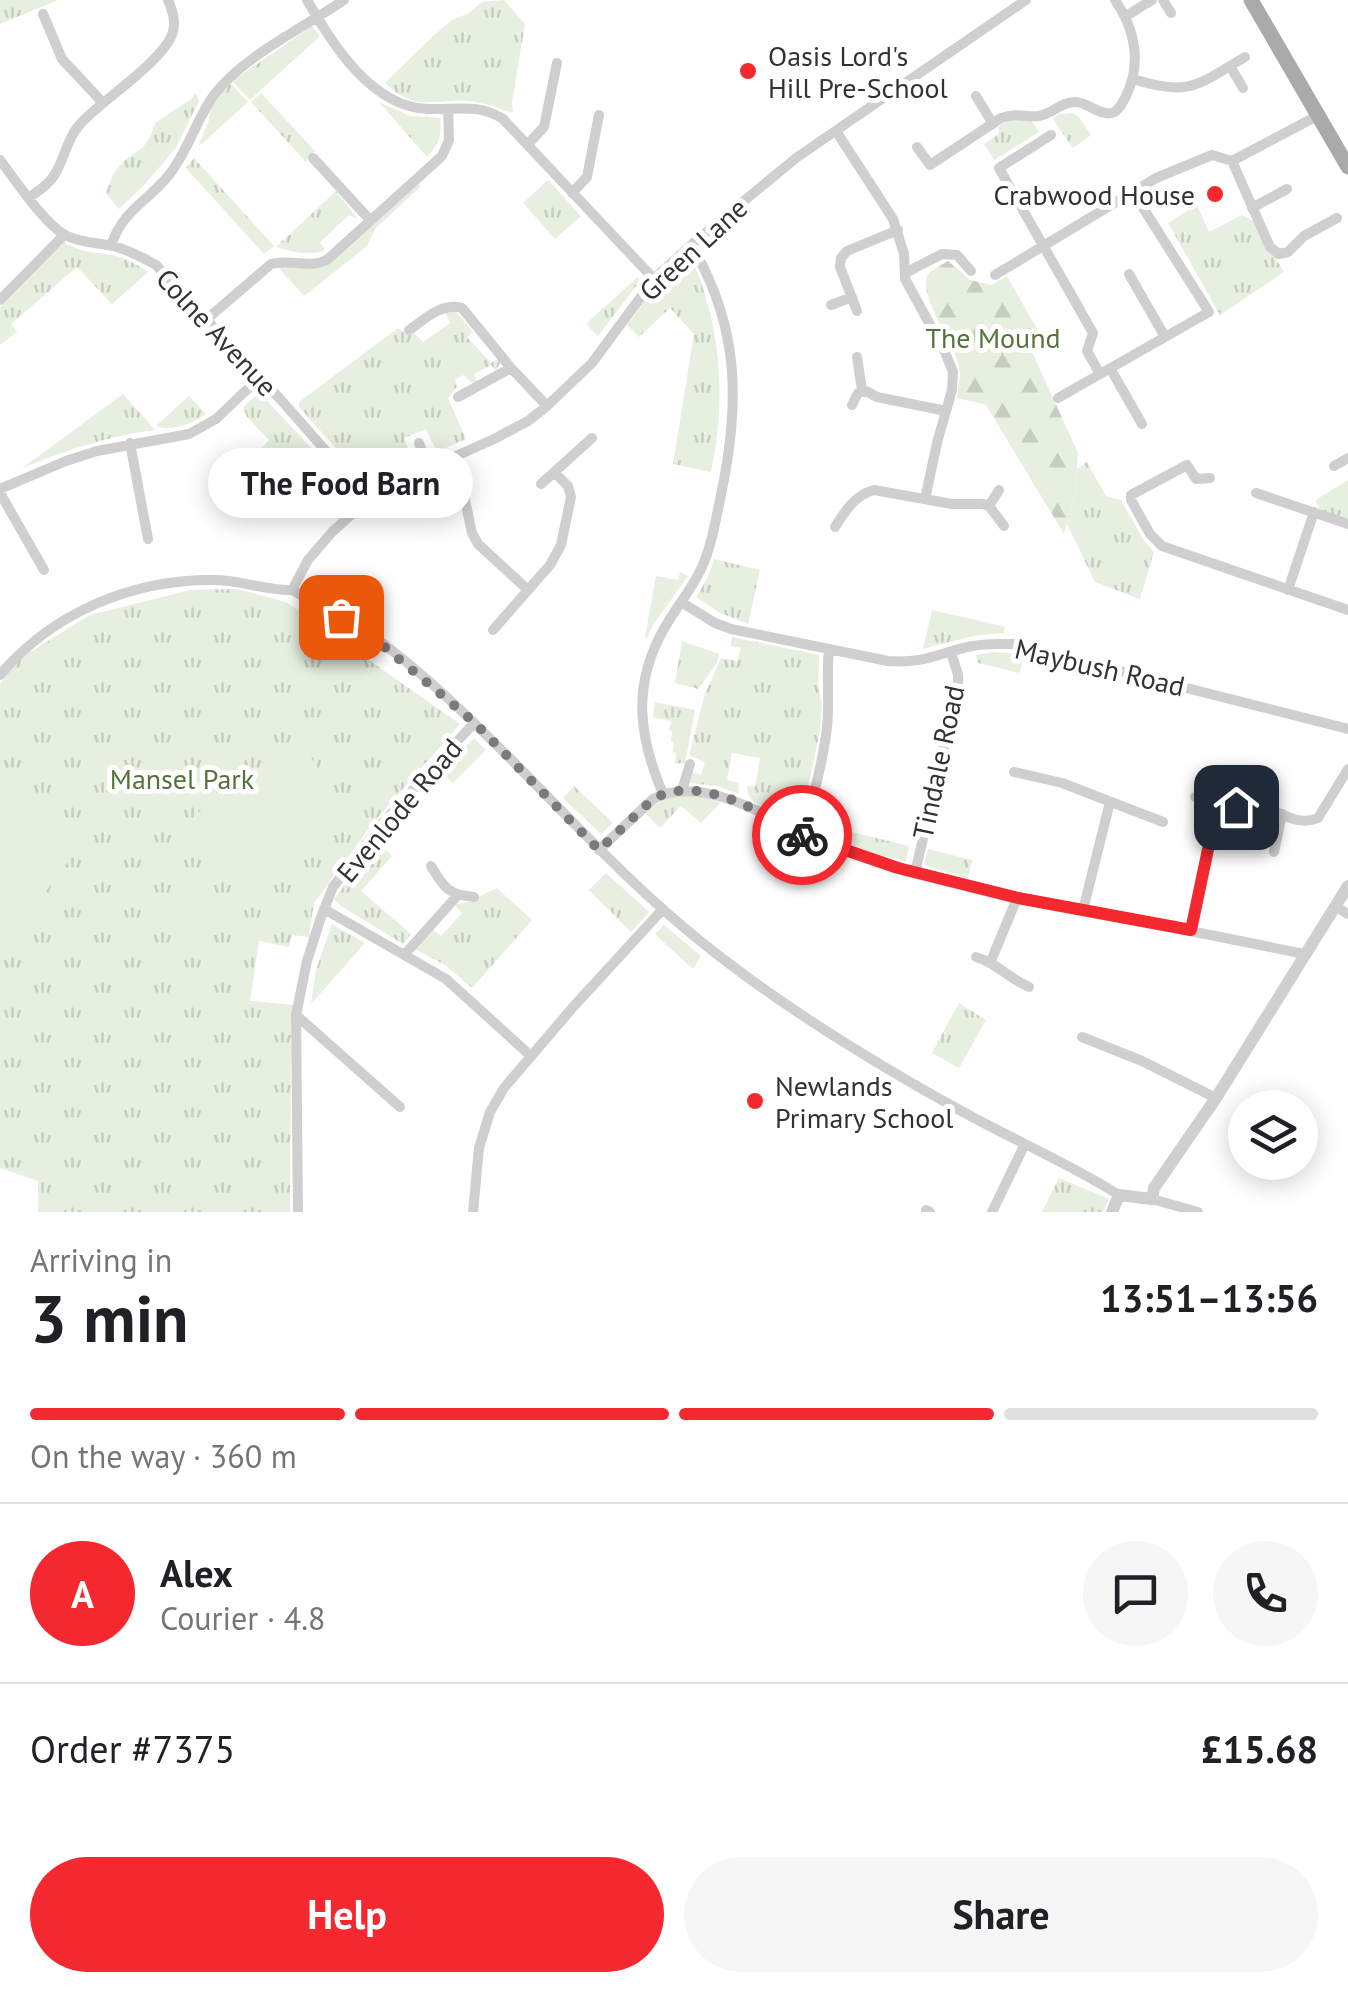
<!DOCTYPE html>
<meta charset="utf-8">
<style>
:root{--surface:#fff;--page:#f6f6f6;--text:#202124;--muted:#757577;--line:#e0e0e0;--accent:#f4292f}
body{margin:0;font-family:"PT Sans",sans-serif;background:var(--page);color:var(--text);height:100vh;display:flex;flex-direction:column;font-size:38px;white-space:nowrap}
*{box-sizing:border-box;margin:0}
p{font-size:32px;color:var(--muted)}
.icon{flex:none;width:55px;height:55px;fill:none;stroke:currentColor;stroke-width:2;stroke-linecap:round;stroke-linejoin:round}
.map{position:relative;height:1212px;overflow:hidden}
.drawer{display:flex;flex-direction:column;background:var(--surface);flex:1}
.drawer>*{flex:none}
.fabs{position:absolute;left:1228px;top:1090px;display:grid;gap:20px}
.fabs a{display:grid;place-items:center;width:90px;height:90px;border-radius:50%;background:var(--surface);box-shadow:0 5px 25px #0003;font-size:50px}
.pin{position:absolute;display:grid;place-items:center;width:85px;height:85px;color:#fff;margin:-42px;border-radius:20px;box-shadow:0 5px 15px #0006}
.courier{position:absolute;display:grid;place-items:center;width:100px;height:100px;margin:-50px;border:8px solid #f4292f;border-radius:50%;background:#fff;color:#222;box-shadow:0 2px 12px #0007}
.bubble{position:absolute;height:70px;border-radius:35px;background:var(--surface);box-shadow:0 5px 25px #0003;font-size:32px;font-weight:700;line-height:70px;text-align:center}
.head em{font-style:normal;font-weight:700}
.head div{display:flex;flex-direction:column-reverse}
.head{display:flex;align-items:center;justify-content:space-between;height:170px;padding:0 30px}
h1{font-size:65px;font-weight:700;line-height:75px}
.bar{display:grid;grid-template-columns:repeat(4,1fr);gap:15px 10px;align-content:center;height:120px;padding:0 30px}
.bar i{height:12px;border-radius:8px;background:var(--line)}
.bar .on{background:var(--accent)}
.bar p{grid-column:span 4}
.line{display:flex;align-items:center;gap:25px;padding:0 30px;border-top:2px solid var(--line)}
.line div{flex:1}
.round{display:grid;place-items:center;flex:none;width:105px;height:105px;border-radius:52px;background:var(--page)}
.primary-button{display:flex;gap:20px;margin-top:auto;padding:20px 30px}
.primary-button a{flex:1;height:115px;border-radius:60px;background:var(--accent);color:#fff;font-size:40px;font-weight:700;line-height:115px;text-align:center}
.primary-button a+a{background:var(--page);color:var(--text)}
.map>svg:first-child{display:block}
</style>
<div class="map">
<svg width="1348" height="1212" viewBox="0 0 1348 1212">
<defs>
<pattern id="grass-tufts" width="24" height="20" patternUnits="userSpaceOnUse" patternTransform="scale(2.5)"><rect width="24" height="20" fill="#e7efe0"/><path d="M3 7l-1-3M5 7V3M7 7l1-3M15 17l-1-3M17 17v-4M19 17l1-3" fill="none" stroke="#c7cdc1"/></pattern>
<pattern id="forest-firs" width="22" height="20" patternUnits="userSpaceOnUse" patternTransform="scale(2.5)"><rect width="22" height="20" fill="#e7efe0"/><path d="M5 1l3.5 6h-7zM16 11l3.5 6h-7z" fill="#c7cdc1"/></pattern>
</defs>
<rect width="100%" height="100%" fill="#fff"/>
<path fill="url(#grass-tufts)" d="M 0,0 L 58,0 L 0,24 Z
M 504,0 L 525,24 L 512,102 L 513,113 C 498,108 483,102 467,101 C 431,99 415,112 385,83 L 433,36 L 452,20 L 469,13 L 482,2 Z
M 312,26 L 320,36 L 250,100 L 232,81 Z
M 230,83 L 248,102 L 198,147 L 209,120 L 210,109 Z
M 196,93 L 199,101 L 175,149 L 144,185 L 119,209 L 106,193 C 109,185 112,175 117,169 C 134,148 147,154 155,123 L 191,99 Z
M 261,93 L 315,151 L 305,161 L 251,102 Z
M 379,102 L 410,116 L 440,118 C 442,136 439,145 427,157 Z
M 1073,113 L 1079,117 L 1091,135 L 1073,148 L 1052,118 L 1060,114 Z
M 1012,117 L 1031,120 L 1039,132 L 994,160 L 984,144 L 999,134 L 998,127 Z
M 194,158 L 274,246 L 264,254 L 186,168 Z
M 548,180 L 581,216 L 555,239 L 523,203 Z
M 417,183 L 421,186 L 375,229 L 367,246 L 304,296 L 278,267 C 293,262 309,271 324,267 Z
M 336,191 L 358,219 L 349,215 L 320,242 L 325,250 C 310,257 291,251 276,247 Z
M 1197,205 L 1209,232 L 1242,215 L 1253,221 L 1284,272 L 1220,315 L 1168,223 Z
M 64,242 C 79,252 93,252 111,255 C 125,257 136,264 148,272 L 112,304 L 77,267 L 11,324 L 17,332 L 0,345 L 0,307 Z
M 685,259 L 690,259 L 693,262 C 722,329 726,402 711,472 L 673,464 L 694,334 L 670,308 L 639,337 L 627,325 L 655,287 Z
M 638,277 L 640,281 L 598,336 L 587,325 L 588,322 Z
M 455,311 L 473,332 L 467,337 L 491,363 L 498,359 L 500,363 L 496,371 L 491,365 L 474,374 L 477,382 L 471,382 L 463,375 L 455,380 L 457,387 L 448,398 L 466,439 L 437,452 L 426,429 L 404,438 L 414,464 L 370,486 L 299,407 L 299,402 L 397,329 L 415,334 L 423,342 L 450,323 L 445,312 Z
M 259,392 L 311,448 L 309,451 L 304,448 L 272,477 L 265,470 L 267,468 L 265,465 L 268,461 L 259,451 L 269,440 L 247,417 L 243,408 Z
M 123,394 L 155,430 C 108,436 65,450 21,469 Z
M 189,396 L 206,414 C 192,424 171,432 156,426 Z
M 1087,462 L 1106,496 L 1121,500 L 1144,541 L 1154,552 L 1140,599 L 1095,582 L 1067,524 L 1075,494 L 1077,469 Z
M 1348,480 L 1348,519 L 1320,510 L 1316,502 L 1317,499 Z
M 714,559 L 760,570 L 748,624 L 720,613 L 696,597 L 708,577 Z
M 680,572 L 688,576 L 653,625 L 647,638 L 645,637 L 656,576 L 678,580 Z
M 237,589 L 286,602 L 460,724 L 373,823 L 314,903 L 309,937 L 292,935 L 289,947 L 259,941 L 250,1001 L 295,1005 L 291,1021 L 290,1212 L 38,1212 L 38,1181 L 0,1168 L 0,684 L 19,659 L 90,615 L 190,590 Z
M 932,610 L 1005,627 L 1003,633 L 973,636 L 923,649 Z
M 732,637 L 819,655 L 818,684 L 822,707 L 820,731 L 801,819 L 797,820 L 753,802 L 748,794 L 747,786 L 755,787 L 760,758 L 732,753 L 727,780 L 738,783 L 739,794 L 717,786 L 687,783 L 690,772 L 701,775 L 705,762 L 689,755 L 705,694 L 721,658 L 737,661 L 741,648 L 731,646 Z
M 682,641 L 719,654 L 717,663 L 698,689 L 675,683 Z
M 992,652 L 1024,654 L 1020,673 L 978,663 L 976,655 Z
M 655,702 L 695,710 L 685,764 L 675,763 L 676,753 L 673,752 L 674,742 L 671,741 L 672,732 L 669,730 L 671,721 L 653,717 Z
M 474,738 L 486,750 L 453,783 L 441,772 Z
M 574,786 L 613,823 L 601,834 L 563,798 Z
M 694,795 L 721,802 L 701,823 L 681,806 L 660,828 L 643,811 L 670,796 Z
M 814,825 L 827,826 L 909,846 L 906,861 C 882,855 828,845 814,825 Z
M 378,842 L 392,856 L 361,891 L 411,934 L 403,944 L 341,906 L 334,899 Z
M 928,849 L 972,860 L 968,878 L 926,866 L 924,863 Z
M 606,873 L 649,912 L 631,932 L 589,890 Z
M 497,888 L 532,920 L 472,988 L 445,965 L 415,949 L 433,930 L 441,936 L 462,913 L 455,905 L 457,904 L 477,900 L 478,897 Z
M 332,924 L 365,943 L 311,1004 L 316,970 Z
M 664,925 L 701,956 L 693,969 L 655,934 Z
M 959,1003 L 986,1020 L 959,1068 L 932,1053 Z
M 1059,1178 L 1109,1199 L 1103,1212 L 1042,1212 Z"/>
<path fill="url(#forest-firs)" d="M 948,261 L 970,280 L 991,285 L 1007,276 L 1037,329 L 1033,354 L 1078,453 L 1075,494 L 1064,534 L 986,405 L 957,398 C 958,388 961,376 959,366 C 955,347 917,293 928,275 C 932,269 942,265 948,261 Z"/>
<path fill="#e7efe0" d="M 303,745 L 353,823 L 244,893 L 194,815 Z
M 0,790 L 78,848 L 0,953 Z
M 182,899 L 211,902 L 204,959 L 176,956 Z"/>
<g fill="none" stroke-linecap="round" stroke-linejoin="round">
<path stroke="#cfcfcf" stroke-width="10" d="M 307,0 C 332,44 372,108 429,109 C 457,110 478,103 503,119 L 654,279
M 1163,0 L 1171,13
M 43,14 L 62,59 L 103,103
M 1126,16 L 1152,0
M 1230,66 L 1243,88
M 1133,79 C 1190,97 1197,85 1245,57
M 976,96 L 993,124
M 836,131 L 893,219 L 904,254 L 905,279 L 945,352 L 953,372 L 952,390 L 937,443 L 925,499
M 1051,135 L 999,168 L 1093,333 L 1087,351 L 1100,374
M 528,144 L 544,127 L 557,63
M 917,147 L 930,165 L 1001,118 C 1019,112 1024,118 1039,116 C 1052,114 1061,102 1075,102 C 1088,102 1099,116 1112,113 C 1119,111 1123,102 1126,96 C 1142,63 1135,29 1115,0
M 313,158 L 370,220
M 0,160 C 16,181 45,225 67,236 C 82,243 98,243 113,246 C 129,250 142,257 156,265 L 281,400 L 369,500
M 1232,161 L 1270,247 L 1279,254 L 1288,252 L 1304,236 L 1337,218
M 572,193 L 587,177 L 599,115
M 30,197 C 38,191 47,186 53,177 C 65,160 66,139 81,123 C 104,99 158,64 171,37 C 177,25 173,12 168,0
M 1252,208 L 1287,189
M 111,245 C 124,209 146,203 169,175 C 188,151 196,120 214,95 C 242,57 305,27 344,0
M 905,273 L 942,254 L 957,255 L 971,271
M 1129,274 L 1165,337
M 995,275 L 1156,178 L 1212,155 L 1232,161 L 1319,115
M 0,300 L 64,235
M 831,305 L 852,297
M 857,311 L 840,267 L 841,258 L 847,251 L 898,230
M 207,319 L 271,264 C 291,258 310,270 328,259 L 442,156 L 449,140 L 448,109
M 409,330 C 425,319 442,302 462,308 L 511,368 L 547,406
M 857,357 L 862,390
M 1110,368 L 1142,424
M 458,397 L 511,368
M 1058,398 L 1209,312 L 1133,192
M 852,405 L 858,393 L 866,391 L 877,397 L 946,411
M 130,443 L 148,539
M 419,443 L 429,468
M 450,459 L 464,495 L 472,533 L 478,544 L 527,589
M 1334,466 L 1348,458
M 1210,478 L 1196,479 L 1187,465 L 1131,495 L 1131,500 L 1150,534 L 1162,546 L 1348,610
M 541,484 L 592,438
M 0,489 L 66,461 L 97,451 L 189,434 L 216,419 L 260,377
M 0,493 L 44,570
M 1256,493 L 1348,524
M 989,506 L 999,490
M 835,527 C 845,511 855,495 874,490 L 952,504 L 983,504 L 989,506 L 1004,526
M 292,590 L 308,560 L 332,532 L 361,506 L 380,492 L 407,478 L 494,439 L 528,421 L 547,406 L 592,363 L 654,279 L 699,238 L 796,158 L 1026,0
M 1288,590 L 1314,512
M 681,602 L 715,623 L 731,629 L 888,661 C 927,664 939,652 973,646 C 986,643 1000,644 1013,644 L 1348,729
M 493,630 L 550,565 L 561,545 L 571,497 L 568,486 L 554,472
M 0,675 C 53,612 133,579 215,580 C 241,580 266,591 292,590 C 316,603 343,615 365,630 C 491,721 583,848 704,944 C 785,1009 874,1063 965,1113 C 1016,1141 1070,1164 1119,1195
M 1014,772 L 1062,783 L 1163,822
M 682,790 L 690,764
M 663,794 C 638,735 632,684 665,627 C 678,604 695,586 704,562 C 713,541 716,517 721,495 C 740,404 740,328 692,246
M 1195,797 L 1236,807
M 1266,807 C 1283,815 1300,826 1318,818 L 1348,769
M 804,835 C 812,800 823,764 827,727 C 830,701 826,675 829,649
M 599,850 L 653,799 C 708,770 784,829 837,848 C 923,879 1013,897 1103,914 C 1170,927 1237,940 1304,954
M 1274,852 L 1282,814
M 431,866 C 444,887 447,895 474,897
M 915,873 L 958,687 L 958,675 L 951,652
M 1335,906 L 1348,914
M 324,909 L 446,979 L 531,1056
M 1083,910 L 1110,802
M 1191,931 L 1218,802
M 405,954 L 457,896
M 976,957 C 997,963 1008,978 1029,987
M 991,961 L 1017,898
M 296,1015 L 400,1107
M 1082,1037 L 1142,1061 L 1216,1098
M 1152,1199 L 1198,1212
M 926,1210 L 930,1212
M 298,1212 L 296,1015 L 307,961 L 321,917 L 333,887 L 378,828 L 474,723
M 473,1212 L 479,1148 L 490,1112 L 504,1088 L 574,1006 L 663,909
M 992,1212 L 1025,1144"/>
<path stroke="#cfcfcf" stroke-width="12" d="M 1112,1212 L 1119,1195 L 1152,1199 L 1154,1188 L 1216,1098 L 1348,886"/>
<path stroke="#aaa" stroke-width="15" d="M 1251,0 L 1348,167"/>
</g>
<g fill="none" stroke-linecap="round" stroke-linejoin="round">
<path stroke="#7a7a7a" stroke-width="10" stroke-dasharray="0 18" d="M 341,617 L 363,629 L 474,722 L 599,850 L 653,799 C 701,773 760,813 802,835"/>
<path stroke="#f4292f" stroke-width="12" d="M 802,835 L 898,868 L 1018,898 L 1191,930 L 1218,802 L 1236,807"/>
</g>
<g fill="#f4292f" stroke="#fff" stroke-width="4">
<circle cx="748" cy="71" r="10"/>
<circle cx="1215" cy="194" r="10"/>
<circle cx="755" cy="1101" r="10"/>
</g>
<g text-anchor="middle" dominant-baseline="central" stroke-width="10" stroke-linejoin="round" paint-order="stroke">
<g font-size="28" fill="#323232" stroke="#fff" text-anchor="start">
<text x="768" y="55">Oasis Lord's<tspan x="768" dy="32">Hill Pre-School</tspan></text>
<text x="1195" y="194" text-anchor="end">Crabwood House</text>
<text x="775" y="1085">Newlands<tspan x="775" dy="32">Primary School</tspan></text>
</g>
<g font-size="28" fill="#323232" stroke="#fff">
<text transform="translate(693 249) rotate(-43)">Green Lane</text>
<text transform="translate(217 332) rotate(47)">Colne Avenue</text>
<text transform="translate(1100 667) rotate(13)">Maybush Road</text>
<text transform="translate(938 762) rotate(-78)">Tindale Road</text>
<text transform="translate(399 810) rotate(-50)">Evenlode Road</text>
</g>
<g font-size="28" fill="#52733a" stroke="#fff">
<text x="993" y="337">The Mound</text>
<text x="182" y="778">Mansel Park</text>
</g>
</g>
</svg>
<div class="fabs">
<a><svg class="icon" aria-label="layers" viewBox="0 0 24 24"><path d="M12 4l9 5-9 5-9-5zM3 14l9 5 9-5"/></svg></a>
</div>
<div class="pin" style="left:341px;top:617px;background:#ea580c"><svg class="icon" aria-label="bag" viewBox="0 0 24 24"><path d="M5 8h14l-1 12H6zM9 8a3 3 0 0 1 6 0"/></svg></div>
<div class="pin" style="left:1236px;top:807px;background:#1f2937"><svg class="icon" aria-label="home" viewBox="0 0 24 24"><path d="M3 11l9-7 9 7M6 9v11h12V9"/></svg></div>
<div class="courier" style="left:802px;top:835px"><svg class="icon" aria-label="bike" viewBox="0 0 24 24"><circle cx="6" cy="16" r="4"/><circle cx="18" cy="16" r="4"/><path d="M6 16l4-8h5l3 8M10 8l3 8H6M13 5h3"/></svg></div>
<div class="bubble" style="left:208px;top:448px;width:265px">The Food Barn</div>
</div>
<section class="drawer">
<div class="head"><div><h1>3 min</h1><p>Arriving in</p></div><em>13:51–13:56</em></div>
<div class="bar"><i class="on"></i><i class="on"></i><i class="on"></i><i></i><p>On the way · 360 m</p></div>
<div class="line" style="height:180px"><b class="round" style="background:var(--accent);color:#fff">A</b><div><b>Alex</b><p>Courier · 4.8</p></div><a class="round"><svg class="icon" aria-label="chat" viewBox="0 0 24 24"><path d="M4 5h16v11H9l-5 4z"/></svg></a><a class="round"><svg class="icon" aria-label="phone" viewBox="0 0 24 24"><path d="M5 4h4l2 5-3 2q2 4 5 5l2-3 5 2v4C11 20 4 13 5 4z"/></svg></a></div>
<div class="line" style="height:130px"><div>Order #7375</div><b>£15.68</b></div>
<div class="primary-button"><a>Help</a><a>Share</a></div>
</section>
